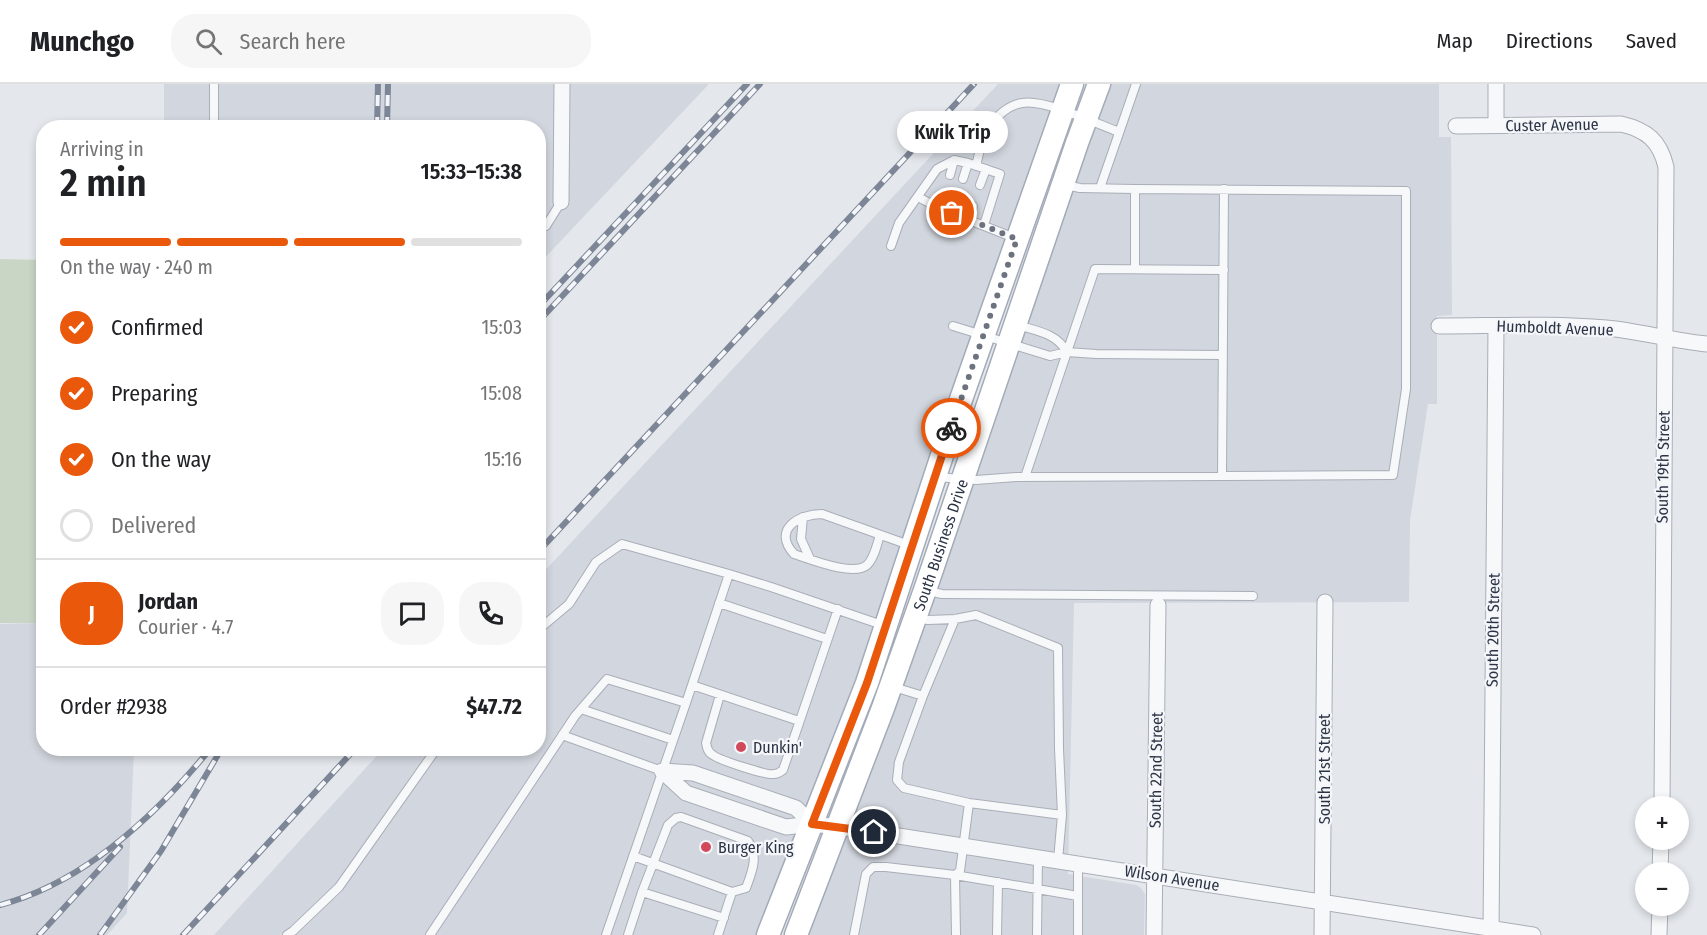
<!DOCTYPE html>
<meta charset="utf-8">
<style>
:root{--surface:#fff;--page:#f6f6f6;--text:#202124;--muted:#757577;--line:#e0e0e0;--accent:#ea580c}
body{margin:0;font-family:"Fira Sans Condensed",sans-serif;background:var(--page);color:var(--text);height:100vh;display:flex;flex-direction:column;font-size:22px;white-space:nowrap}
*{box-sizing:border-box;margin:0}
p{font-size:20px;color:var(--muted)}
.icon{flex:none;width:33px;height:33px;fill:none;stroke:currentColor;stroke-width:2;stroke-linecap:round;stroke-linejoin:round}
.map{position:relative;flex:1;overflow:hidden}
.panel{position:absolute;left:36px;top:36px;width:510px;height:636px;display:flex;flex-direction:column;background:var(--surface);border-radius:24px;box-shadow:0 3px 9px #0003}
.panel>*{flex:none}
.tools{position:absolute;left:1635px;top:712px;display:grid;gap:12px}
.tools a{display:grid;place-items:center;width:54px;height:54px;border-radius:50%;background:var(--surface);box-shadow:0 3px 9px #0003;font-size:30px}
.pin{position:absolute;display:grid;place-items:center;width:51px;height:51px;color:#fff;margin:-26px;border:3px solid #fff;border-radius:50%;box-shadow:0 2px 6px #0007}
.courier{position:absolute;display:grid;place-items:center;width:60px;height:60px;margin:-30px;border:4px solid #ea580c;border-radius:50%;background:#fff;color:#222;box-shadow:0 2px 8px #0007}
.bubble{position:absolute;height:42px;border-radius:21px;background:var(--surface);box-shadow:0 3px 9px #0003;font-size:20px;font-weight:600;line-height:42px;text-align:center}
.head em{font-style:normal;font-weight:600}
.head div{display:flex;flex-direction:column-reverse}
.head{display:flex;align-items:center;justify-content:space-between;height:102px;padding:0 24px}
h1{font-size:39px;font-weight:600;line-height:45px}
.bar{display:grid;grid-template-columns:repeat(4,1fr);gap:9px 6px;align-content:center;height:72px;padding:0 24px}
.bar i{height:8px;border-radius:4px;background:var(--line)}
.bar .active{background:var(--accent)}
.bar p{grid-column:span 4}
.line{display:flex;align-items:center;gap:15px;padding:0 24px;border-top:2px solid var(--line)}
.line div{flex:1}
.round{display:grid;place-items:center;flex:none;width:63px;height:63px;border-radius:24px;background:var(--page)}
ol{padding:0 24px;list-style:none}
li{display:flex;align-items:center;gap:18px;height:66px}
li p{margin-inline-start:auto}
li .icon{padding:6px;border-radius:50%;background:var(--accent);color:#fff;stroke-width:4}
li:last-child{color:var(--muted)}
li i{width:33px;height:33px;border:3px solid var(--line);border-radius:50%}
header{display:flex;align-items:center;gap:36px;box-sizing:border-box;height:84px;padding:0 30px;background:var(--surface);border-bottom:2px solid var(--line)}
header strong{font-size:28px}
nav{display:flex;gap:33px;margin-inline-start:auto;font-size:21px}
.search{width:420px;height:54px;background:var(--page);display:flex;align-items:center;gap:15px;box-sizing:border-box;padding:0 21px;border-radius:24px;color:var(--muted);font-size:22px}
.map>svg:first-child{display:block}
</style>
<header>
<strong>Munchgo</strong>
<div class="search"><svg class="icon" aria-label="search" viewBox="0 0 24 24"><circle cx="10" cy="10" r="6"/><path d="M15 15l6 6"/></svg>Search here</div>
<nav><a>Map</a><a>Directions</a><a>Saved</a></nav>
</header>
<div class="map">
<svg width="1707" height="851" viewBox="0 0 1707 851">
<rect width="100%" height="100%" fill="#e4e7ec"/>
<path fill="#d2d6de" d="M 164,0 L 709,0 L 539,180 L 538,44 L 164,43 Z
M 998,0 L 1061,0 L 897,484 L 818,700 L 760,851 L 214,851 L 383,665 L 538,664 L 539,493 Z
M 1105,0 L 1439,0 L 1439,53 L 1451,53 L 1452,231 L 1437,232 L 1437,320 L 1428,320 L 1410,436 L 1409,518 L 1074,519 L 1068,790 L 1136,801 L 1140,803 L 1145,810 L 1144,851 L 805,851 Z
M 43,539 L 44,664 L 134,665 L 127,829 L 107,851 L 0,851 L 0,540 Z"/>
<path fill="#c9d6c5" d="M 0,175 L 43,176 L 43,539 L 0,539 Z"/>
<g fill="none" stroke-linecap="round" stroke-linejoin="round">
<defs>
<path id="service" d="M 214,0 L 214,44
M 976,82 C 979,71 982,51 989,42 C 997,32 1008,21 1022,19 C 1045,15 1095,39 1119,48
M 950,91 L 954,76
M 963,95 L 968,79
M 980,101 L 986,85
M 1100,104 L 1136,0
M 1135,105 L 1135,185
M 918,113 L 939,124
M 943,113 L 939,124 L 1017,155
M 952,129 L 956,117
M 968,135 L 973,122
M 538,144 L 546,142 L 561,118
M 891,162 L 899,139 L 937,85 L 954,76 L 968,79 L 1000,90 L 984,141
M 1017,241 C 1037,247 1056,249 1067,268
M 953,242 L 1050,272 L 1067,268 L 1096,270 L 1223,271
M 1222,392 L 1224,105
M 936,393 L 976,396 L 1016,393 L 1393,391 L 1406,305 L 1406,107 L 1135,105 L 1080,104 L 1065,101
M 1025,393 L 1095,185 L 1224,186
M 803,433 L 801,455 L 810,475
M 880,451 C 877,460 874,475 867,481 C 854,493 810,475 794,470 C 772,446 798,430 822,430 L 909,461
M 928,507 L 942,510 L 1253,512
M 719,519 L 827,555
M 917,534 L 928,536 L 955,535 L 976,531 L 1058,564 L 1059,665 L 1062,731 L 1058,776
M 538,546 L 569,520 L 596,478 L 622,460 L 729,490
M 692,601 L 799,637
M 894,603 L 923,612 L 899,678 L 897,696 L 904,704 L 969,719
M 720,611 L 706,659 C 707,664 708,669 713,671 C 719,676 768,692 774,690 C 778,690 780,688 783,686 L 838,525
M 923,612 L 955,535
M 581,625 L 673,656
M 562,651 L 662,687
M 1078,779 L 1078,851
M 642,808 L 724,834
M 287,851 L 293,847 L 339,803 L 437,664
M 430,851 L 575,632 L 607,595 L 686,619
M 606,851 L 686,619 L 729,490 L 771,503 L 885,542
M 628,851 L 642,808 L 668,741 L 676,734 L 681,733 L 748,757 C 759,772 752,788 746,804 L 732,808 L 633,772
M 718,851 L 732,808
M 854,851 L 866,790 L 873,783 L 886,783 L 955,791 L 960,787 L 969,719 L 1062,731
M 956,851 L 955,791 L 1078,812
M 997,851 L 998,798
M 1037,851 L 1038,773"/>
<path id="minor" d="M 1496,41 L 1496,0
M 1456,42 L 1621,40 C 1647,46 1660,57 1666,83 L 1662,723
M 561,118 L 562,0
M 1439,242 C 1494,242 1551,239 1606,244 C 1640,247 1673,257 1707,260
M 662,687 L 686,709 L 786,743 L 812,740 L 847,744 L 1533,851
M 662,687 L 693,689 L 796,724 L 812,740
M 1660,789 L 1661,756
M 1154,851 L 1158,521
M 1322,851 L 1325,518
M 1491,851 L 1496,242
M 1659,851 L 1660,822"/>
<g id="primary">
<path d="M 768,851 L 867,599 L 953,338 L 1072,0"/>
<path id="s1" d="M 796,851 L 883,624 L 925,506 L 1077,59 L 1099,0"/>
</g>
</defs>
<use href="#service" stroke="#a9aeb7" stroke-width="10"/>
<use href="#minor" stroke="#a9aeb7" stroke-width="17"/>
<use href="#primary" stroke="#a3abb8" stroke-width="25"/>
<use href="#service" stroke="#f7f8fa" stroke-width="8"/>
<use href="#minor" stroke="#f7f8fa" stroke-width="15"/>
<use href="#primary" stroke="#fff" stroke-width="22"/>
<defs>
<path id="rail" d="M 377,44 L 378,0
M 387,44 L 388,0
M 538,223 L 747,0
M 538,238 L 760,0
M 538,468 L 974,0
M 0,821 C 84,799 157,730 211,664
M 39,851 L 120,763
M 100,851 L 161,767 L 222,664
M 183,851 L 356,664"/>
</defs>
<use href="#rail" stroke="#7d8696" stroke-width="6"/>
<use href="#rail" stroke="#f4f6f9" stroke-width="4" stroke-dasharray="11" stroke-linecap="butt"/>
</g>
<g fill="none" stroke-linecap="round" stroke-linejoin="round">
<path stroke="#6c737f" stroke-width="6" stroke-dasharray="0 10.8" d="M 951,344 L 1017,155 L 952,129"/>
<path stroke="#ea580c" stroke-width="8" d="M 874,748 L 812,740 L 867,599 L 951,344"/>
</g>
<g fill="#d1495b" stroke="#f4f6f9" stroke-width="2">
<circle cx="741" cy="663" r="6"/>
<circle cx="706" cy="763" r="6"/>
</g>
<g text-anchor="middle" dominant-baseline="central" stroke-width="4.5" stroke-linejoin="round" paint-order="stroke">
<g font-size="16" fill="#2b3445" stroke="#f4f6f9">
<text transform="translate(1552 41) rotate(-1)">Custer Avenue</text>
<text transform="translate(1555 244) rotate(2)">Humboldt Avenue</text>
<text transform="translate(1663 383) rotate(-89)">South 19th Street</text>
<text stroke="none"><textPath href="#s1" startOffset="416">South Business Drive</textPath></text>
<text transform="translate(1493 546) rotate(-89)">South 20th Street</text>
<text transform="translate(1324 685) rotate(-90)">South 21st Street</text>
<text transform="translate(1156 686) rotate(-89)">South 22nd Street</text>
<text transform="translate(1172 794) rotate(9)">Wilson Avenue</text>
</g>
<g font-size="16" fill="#2b3445" stroke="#f4f6f9" text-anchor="start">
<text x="753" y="663">Dunkin'</text>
<text x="718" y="763">Burger King</text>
</g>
</g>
</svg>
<div class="tools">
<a>+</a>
<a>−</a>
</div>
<div class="pin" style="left:952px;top:129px;background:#ea580c"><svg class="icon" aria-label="bag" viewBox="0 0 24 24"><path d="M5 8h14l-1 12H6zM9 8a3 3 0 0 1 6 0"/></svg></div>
<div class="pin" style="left:874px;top:748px;background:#1f2937"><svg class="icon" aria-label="home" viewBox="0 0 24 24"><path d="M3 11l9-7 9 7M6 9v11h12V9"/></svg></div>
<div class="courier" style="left:951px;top:344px"><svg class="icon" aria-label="bike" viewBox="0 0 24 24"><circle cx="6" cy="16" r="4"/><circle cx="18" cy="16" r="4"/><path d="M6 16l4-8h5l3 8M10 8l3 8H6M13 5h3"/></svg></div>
<div class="bubble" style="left:897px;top:27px;width:111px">Kwik Trip</div>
<section class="panel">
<div class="head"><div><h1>2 min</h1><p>Arriving in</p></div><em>15:33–15:38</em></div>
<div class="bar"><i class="active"></i><i class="active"></i><i class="active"></i><i></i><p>On the way · 240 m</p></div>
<ol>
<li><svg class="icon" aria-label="check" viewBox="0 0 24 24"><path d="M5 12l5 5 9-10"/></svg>Confirmed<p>15:03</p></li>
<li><svg class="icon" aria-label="check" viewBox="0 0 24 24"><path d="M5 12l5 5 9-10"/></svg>Preparing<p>15:08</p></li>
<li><svg class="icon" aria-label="check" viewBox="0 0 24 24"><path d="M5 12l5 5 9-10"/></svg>On the way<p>15:16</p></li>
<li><i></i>Delivered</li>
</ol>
<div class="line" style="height:108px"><b class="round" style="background:var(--accent);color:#fff">J</b><div><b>Jordan</b><p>Courier · 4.7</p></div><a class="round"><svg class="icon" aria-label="chat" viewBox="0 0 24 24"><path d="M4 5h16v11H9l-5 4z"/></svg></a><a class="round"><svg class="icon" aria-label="phone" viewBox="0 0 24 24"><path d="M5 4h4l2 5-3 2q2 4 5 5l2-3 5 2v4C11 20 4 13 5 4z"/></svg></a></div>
<div class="line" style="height:78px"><div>Order #2938</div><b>$47.72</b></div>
</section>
</div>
